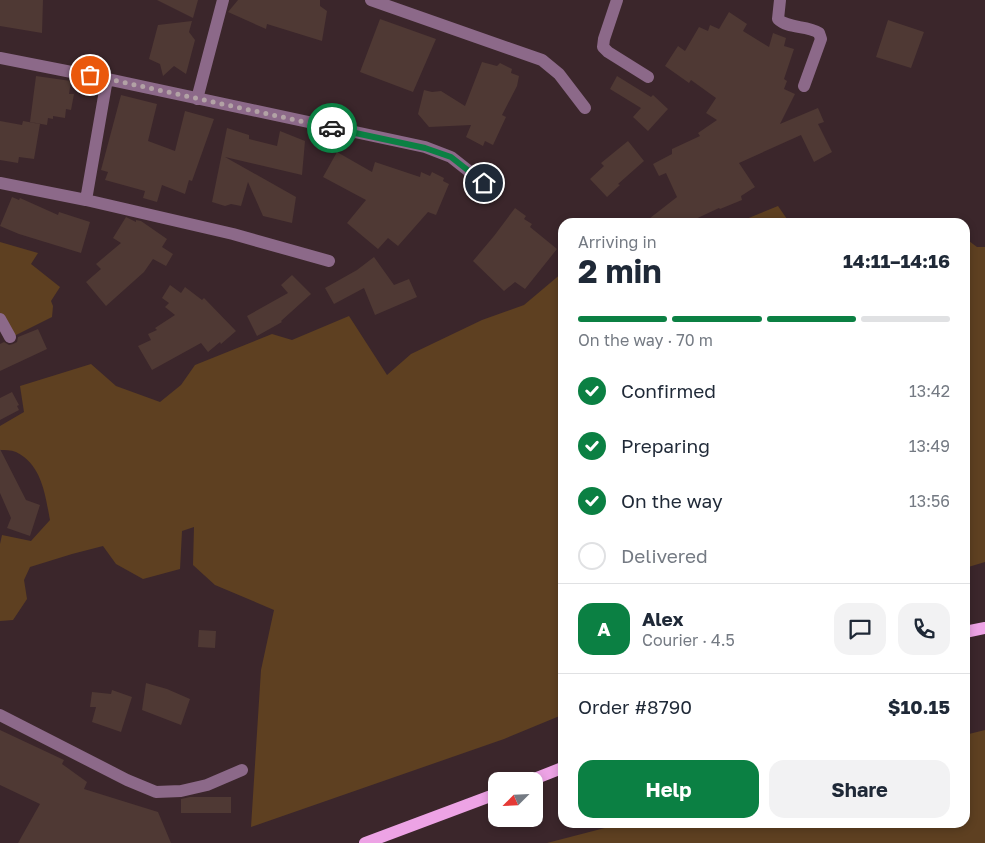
<!DOCTYPE html>
<meta charset="utf-8">
<style>
:root{--surface:#fff;--page:#f2f2f3;--text:#1f2937;--muted:#747a83;--line:#e0e1e3;--accent:#0b8043}
body{margin:0;font-family:"Golos Text",sans-serif;background:var(--page);color:var(--text);height:100vh;display:flex;flex-direction:column;font-size:19px;white-space:nowrap}
*{box-sizing:border-box;margin:0}
p{font-size:16px;color:var(--muted)}
.icon{flex:none;width:28px;height:28px;fill:none;stroke:currentColor;stroke-width:2;stroke-linecap:round;stroke-linejoin:round}
.map{position:relative;flex:1;overflow:hidden}
.sheet{position:absolute;left:558px;top:218px;width:412px;height:610px;display:flex;flex-direction:column;background:var(--surface);border-radius:15px;box-shadow:0 2px 8px #0003}
.sheet>*{flex:none}
.needle{width:32px;rotate:246deg}
.buttons{position:absolute;left:488px;top:772px;display:grid;gap:10px}
.buttons a{display:grid;place-items:center;width:55px;height:55px;border-radius:10px;background:var(--surface);box-shadow:0 2px 8px #0003;font-size:25px}
.pin{position:absolute;display:grid;place-items:center;width:42px;height:42px;color:#fff;margin:-21px;border:2px solid #fff;border-radius:50%;box-shadow:0 1px 5px #0007}
.courier{position:absolute;display:grid;place-items:center;width:50px;height:50px;margin:-25px;border:4px solid #0b8043;border-radius:50%;background:#fff;color:#222;box-shadow:0 1px 6px #0007}
.head em{font-style:normal;font-weight:700}
.head div{display:flex;flex-direction:column-reverse}
.head{display:flex;align-items:center;justify-content:space-between;height:85px;padding:0 20px}
h1{font-size:32px;font-weight:700;line-height:38px}
.bar{display:grid;grid-template-columns:repeat(4,1fr);gap:8px 5px;align-content:center;height:60px;padding:0 20px}
.bar i{height:6px;border-radius:4px;background:var(--line)}
.bar .on{background:var(--accent)}
.bar p{grid-column:span 4}
.line{display:flex;align-items:center;gap:12px;padding:0 20px;border-top:1px solid var(--line)}
.line div{flex:1}
.round{display:grid;place-items:center;flex:none;width:52px;height:52px;border-radius:15px;background:var(--page)}
ol{padding:0 20px;list-style:none}
li{display:flex;align-items:center;gap:15px;height:55px}
li p{margin-inline-start:auto}
li .icon{padding:5px;border-radius:50%;background:var(--accent);color:#fff;stroke-width:4}
li:last-child{color:var(--muted)}
li i{width:28px;height:28px;border:2px solid var(--line);border-radius:50%}
.primary-button{display:flex;gap:10px;margin-top:auto;padding:10px 20px}
.primary-button a{flex:1;height:58px;border-radius:15px;background:var(--accent);color:#fff;font-size:20px;font-weight:700;line-height:58px;text-align:center}
.primary-button a+a{background:var(--page);color:var(--text)}
.map>svg:first-child{display:block}
</style>
<div class="map">
<svg width="985" height="843" viewBox="0 0 985 843">
<rect width="100%" height="100%" fill="#3b262b"/>
<path fill="#5e4021" d="M 778,206 L 789,222 L 739,222 Z
M 965,238 L 977,247 L 985,247 L 985,562 L 965,568 Z
M 0,242 L 38,253 L 31,264 L 60,287 L 51,301 L 53,306 L 52,317 L 14,336 L 0,313 Z
M 562,273 L 562,715 L 504,739 L 251,827 L 261,670 L 274,610 L 215,585 L 193,565 L 194,527 L 182,531 L 180,569 L 143,579 L 116,564 L 103,546 L 72,554 L 30,567 L 24,580 L 27,599 L 13,620 L 0,621 L 0,544 L 2,535 L 31,541 L 50,520 C 45,494 42,465 16,452 C 11,450 5,450 0,450 L 0,426 L 24,412 L 20,386 L 91,364 L 116,386 L 160,402 L 181,385 L 195,365 L 272,334 L 292,340 L 349,316 L 387,375 L 411,354 L 482,320 L 524,305 Z
M 985,730 L 985,843 L 547,843 L 624,823 L 965,822 L 965,735 Z"/>
<path fill="#4f3934" d="M 0,0 L 43,0 L 42,33 L 0,26 Z
M 157,0 L 198,0 L 193,18 Z
M 238,0 L 320,0 L 320,6 L 327,11 L 322,41 L 267,24 L 266,29 L 228,12 Z
M 729,12 L 747,24 L 743,31 L 769,47 L 773,33 L 786,38 L 784,46 L 794,49 L 784,79 L 787,81 L 784,89 L 795,94 L 780,124 L 818,108 L 824,122 L 818,124 L 832,152 L 814,162 L 801,135 L 739,163 L 755,187 L 741,196 L 742,200 L 720,209 L 719,208 L 689,222 L 645,222 L 677,197 L 666,173 L 659,176 L 653,164 L 672,154 L 672,149 L 700,136 L 698,133 L 717,120 L 706,113 L 716,98 L 691,80 L 689,83 L 665,66 L 678,46 L 685,51 L 699,27 L 708,31 L 710,25 L 719,29 Z
M 380,19 L 436,39 L 413,92 L 360,72 Z
M 888,20 L 924,32 L 911,68 L 876,57 Z
M 192,21 L 189,32 L 195,40 L 186,74 L 174,66 L 163,76 L 160,64 L 149,59 L 158,25 Z
M 482,62 L 497,66 L 500,63 L 512,69 L 511,73 L 519,76 L 517,86 L 502,115 L 506,117 L 493,145 L 485,141 L 483,146 L 466,137 L 471,125 L 429,127 L 418,114 L 424,90 L 432,92 L 441,91 L 465,106 Z
M 36,76 L 71,81 L 69,94 L 74,94 L 71,110 L 66,109 L 65,118 L 53,116 L 53,119 L 48,118 L 47,125 L 30,122 Z
M 617,76 L 651,97 L 653,95 L 668,109 L 648,131 L 633,117 L 641,108 L 610,89 Z
M 121,95 L 157,104 L 148,141 L 175,151 L 185,111 L 214,119 L 192,181 L 189,180 L 185,194 L 162,185 L 157,202 L 143,198 L 145,191 L 105,180 L 108,172 L 101,170 Z
M 0,121 L 22,125 L 23,121 L 40,124 L 34,159 L 19,157 L 18,163 L 0,160 Z
M 227,128 L 249,135 L 249,139 L 277,146 L 280,131 L 305,141 L 302,175 L 225,157 L 296,197 L 292,223 L 263,216 L 248,182 L 241,206 L 231,204 L 225,206 L 212,202 Z
M 628,141 L 644,161 L 618,184 L 620,185 L 607,197 L 590,179 L 604,166 L 601,163 Z
M 337,152 L 372,172 L 375,162 L 420,177 L 421,172 L 430,176 L 432,172 L 444,178 L 443,181 L 449,184 L 436,215 L 428,212 L 398,246 L 388,238 L 378,249 L 347,223 L 366,200 L 323,177 Z
M 12,197 L 19,200 L 20,198 L 58,215 L 59,212 L 90,222 L 81,253 L 19,234 L 0,226 Z
M 515,208 L 526,216 L 524,219 L 532,224 L 530,227 L 557,249 L 525,289 L 515,282 L 504,291 L 473,261 L 494,236 Z
M 126,217 L 136,222 L 136,220 L 141,221 L 167,239 L 162,247 L 173,254 L 166,266 L 153,259 L 144,272 L 106,306 L 86,282 L 101,269 L 96,264 L 121,243 L 113,238 Z
M 374,257 L 394,285 L 409,279 L 417,297 L 375,315 L 364,288 L 334,304 L 325,288 L 357,270 Z
M 292,275 L 311,294 L 281,321 L 282,322 L 257,336 L 247,316 L 288,293 L 281,285 Z
M 170,285 L 181,293 L 185,287 L 202,300 L 204,298 L 236,331 L 221,344 L 220,342 L 208,352 L 201,343 L 152,370 L 138,346 L 151,340 L 148,334 L 157,330 L 155,328 L 175,315 L 165,307 L 169,303 L 162,298 Z
M 38,329 L 47,349 L 0,371 L 0,344 L 4,342 L 9,345 L 13,344 L 17,342 L 18,337 Z
M 12,392 L 19,405 L 17,406 L 19,410 L 0,420 L 0,398 Z
M 0,449 L 26,500 L 40,505 L 30,536 L 7,528 L 11,518 L 0,493 Z
M 199,630 L 216,631 L 215,648 L 198,647 Z
M 146,683 L 167,689 L 190,699 L 181,725 L 142,710 Z
M 112,690 L 132,697 L 121,732 L 92,722 L 96,707 L 90,707 L 92,692 L 111,694 Z
M 0,730 L 64,760 L 62,764 L 87,782 L 84,789 L 158,812 L 171,843 L 18,843 L 40,804 L 0,785 Z
M 190,797 L 231,797 L 231,813 L 181,813 L 181,799 Z"/>
<g fill="none" stroke-linecap="round" stroke-linejoin="round">
<path stroke="#8c6989" stroke-width="12" d="M 371,0 L 542,60 L 559,74 L 585,108
M 617,0 L 604,39 L 603,47 L 608,52 L 648,77
M 780,0 L 778,19 C 788,29 807,25 819,33 L 821,39 L 804,86
M 0,58 L 107,79 L 425,147 L 451,157 L 484,183
M 197,99 L 223,0
M 0,183 L 86,200 L 233,234 L 329,261
M 86,200 L 107,79
M 0,319 L 10,337
M 0,715 L 127,780 L 156,792 L 181,791 L 207,785 L 242,770"/>
<path stroke="#eda3e5" stroke-width="12" d="M 965,632 L 985,628
M 529,781 L 562,768
M 365,843 L 496,794"/>
</g>
<g fill="none" stroke-linecap="round" stroke-linejoin="round">
<path stroke="#b2a2a5" stroke-width="5" stroke-dasharray="0 9" d="M 90,75 L 332,128"/>
<path stroke="#0b8043" stroke-width="6" d="M 332,128 L 425,148 L 451,157 L 484,183"/>
</g>
</svg>
<div class="buttons">
<a><svg class="needle" viewBox="-14 -14 28 28"><path d="M0-13l5 13h-10z" fill="#e53935"/><path d="M0 13l5-13h-10z" fill="#747a83"/></svg></a>
</div>
<div class="pin" style="left:90px;top:75px;background:#ea580c"><svg class="icon" aria-label="bag" viewBox="0 0 24 24"><path d="M5 8h14l-1 12H6zM9 8a3 3 0 0 1 6 0"/></svg></div>
<div class="pin" style="left:484px;top:183px;background:#1f2937"><svg class="icon" aria-label="home" viewBox="0 0 24 24"><path d="M3 11l9-7 9 7M6 9v11h12V9"/></svg></div>
<div class="courier" style="left:332px;top:128px"><svg class="icon" aria-label="car" viewBox="0 0 24 24"><path d="M5 17H2v-5l4-1 3-4h7l3 4 3 1v5h-3M9 17h6M6 11h13"/><circle cx="7" cy="17" r="2"/><circle cx="17" cy="17" r="2"/></svg></div>
<section class="sheet">
<div class="head"><div><h1>2 min</h1><p>Arriving in</p></div><em>14:11–14:16</em></div>
<div class="bar"><i class="on"></i><i class="on"></i><i class="on"></i><i></i><p>On the way · 70 m</p></div>
<ol>
<li><svg class="icon" aria-label="check" viewBox="0 0 24 24"><path d="M5 12l5 5 9-10"/></svg>Confirmed<p>13:42</p></li>
<li><svg class="icon" aria-label="check" viewBox="0 0 24 24"><path d="M5 12l5 5 9-10"/></svg>Preparing<p>13:49</p></li>
<li><svg class="icon" aria-label="check" viewBox="0 0 24 24"><path d="M5 12l5 5 9-10"/></svg>On the way<p>13:56</p></li>
<li><i></i>Delivered</li>
</ol>
<div class="line" style="height:90px"><b class="round" style="background:var(--accent);color:#fff">A</b><div><b>Alex</b><p>Courier · 4.5</p></div><a class="round"><svg class="icon" aria-label="chat" viewBox="0 0 24 24"><path d="M4 5h16v11H9l-5 4z"/></svg></a><a class="round"><svg class="icon" aria-label="phone" viewBox="0 0 24 24"><path d="M5 4h4l2 5-3 2q2 4 5 5l2-3 5 2v4C11 20 4 13 5 4z"/></svg></a></div>
<div class="line" style="height:65px"><div>Order #8790</div><b>$10.15</b></div>
<div class="primary-button"><a>Help</a><a>Share</a></div>
</section>
</div>
